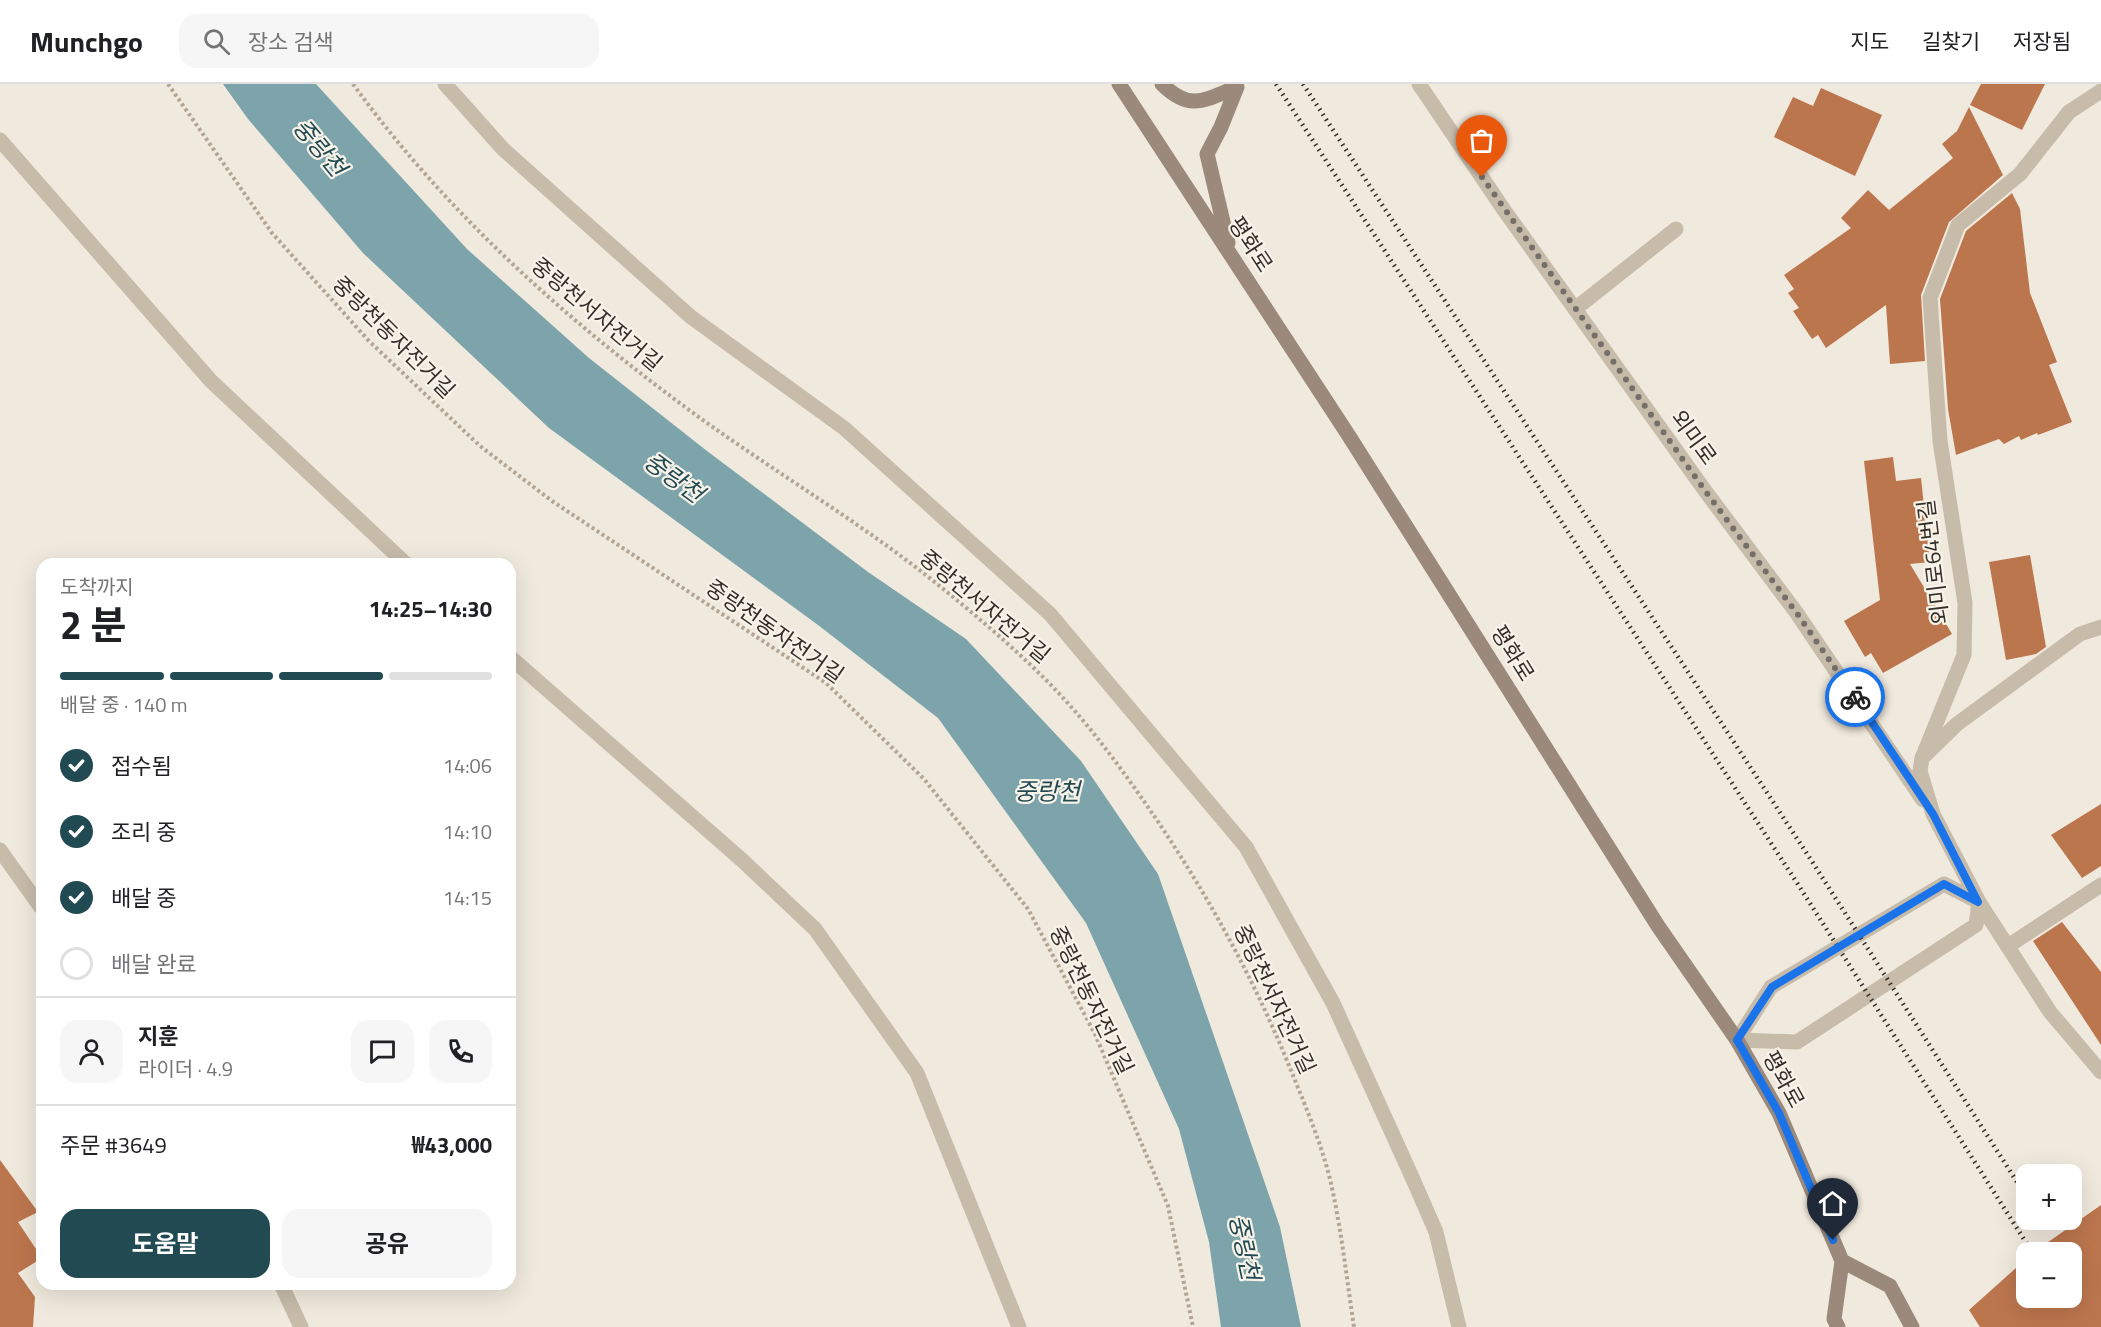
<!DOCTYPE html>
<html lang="ko">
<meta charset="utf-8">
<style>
:root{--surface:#fff;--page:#f6f6f6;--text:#202124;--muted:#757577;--line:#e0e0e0;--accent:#214a53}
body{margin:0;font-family:"Titillium Web","Noto Sans KR",sans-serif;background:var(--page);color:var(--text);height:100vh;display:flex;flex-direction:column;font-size:22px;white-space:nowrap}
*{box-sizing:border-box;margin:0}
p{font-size:20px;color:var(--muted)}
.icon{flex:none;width:33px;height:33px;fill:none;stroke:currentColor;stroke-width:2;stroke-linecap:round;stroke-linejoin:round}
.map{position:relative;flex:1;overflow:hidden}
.sheet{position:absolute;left:36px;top:474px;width:480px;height:732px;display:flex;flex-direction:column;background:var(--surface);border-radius:18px;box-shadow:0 6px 24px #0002}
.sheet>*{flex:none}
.fabs{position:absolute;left:2016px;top:1080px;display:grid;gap:12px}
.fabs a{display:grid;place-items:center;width:66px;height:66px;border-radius:12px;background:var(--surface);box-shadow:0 6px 24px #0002;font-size:30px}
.pin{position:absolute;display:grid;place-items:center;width:51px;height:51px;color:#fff;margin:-62px -26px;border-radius:50% 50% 50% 0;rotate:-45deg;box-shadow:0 0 6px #0007}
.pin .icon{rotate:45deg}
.courier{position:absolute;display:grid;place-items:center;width:60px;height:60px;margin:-30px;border:4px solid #1a73e8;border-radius:50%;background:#fff;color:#222;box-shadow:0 2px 8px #0007}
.summary em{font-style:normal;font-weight:700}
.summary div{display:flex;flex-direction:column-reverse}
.summary{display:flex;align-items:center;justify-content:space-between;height:102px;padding:0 24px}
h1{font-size:39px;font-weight:700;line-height:45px}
.bar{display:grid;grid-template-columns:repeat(4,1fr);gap:9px 6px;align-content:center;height:72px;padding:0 24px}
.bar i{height:8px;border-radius:4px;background:var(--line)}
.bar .current{background:var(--accent)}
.bar p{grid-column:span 4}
.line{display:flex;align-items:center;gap:15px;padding:0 24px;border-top:2px solid var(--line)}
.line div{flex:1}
.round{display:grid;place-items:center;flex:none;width:63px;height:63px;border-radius:18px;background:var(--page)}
ol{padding:0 24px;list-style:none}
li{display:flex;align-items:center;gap:18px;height:66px}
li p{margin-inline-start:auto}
li .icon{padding:6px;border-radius:50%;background:var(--accent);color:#fff;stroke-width:4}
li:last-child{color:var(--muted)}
li i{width:33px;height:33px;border:3px solid var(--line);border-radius:50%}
.primary-button{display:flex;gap:12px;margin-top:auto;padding:12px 24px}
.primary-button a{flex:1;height:69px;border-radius:18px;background:var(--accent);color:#fff;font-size:24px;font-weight:700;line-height:69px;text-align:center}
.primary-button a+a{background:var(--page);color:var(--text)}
header{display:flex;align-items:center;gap:36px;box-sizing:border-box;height:84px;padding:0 30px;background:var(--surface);border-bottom:2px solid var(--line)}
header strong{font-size:28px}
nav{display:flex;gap:33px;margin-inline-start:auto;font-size:21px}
.search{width:420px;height:54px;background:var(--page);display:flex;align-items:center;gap:15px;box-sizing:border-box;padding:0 21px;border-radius:18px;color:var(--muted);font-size:22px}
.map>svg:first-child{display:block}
</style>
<header>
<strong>Munchgo</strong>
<div class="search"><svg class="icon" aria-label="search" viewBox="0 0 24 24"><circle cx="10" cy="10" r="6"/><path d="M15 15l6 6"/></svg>장소 검색</div>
<nav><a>지도</a><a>길찾기</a><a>저장됨</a></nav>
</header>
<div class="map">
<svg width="2101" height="1243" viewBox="0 0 2101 1243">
<rect width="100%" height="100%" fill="#f0e9dd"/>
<path fill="#7ea4ab" d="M 223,0 L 316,0 L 467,165 L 589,274 L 707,367 L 868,488 L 966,555 L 1081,677 L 1158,790 L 1280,1143 L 1301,1243 L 1221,1243 L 1209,1158 L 1179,1045 L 1086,839 L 938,634 L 818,541 L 549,344 L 363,169 L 248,35 Z"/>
<path fill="#bc764e" d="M 1981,0 L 2045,0 L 2022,46 L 1970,21 Z
M 1821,4 L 1882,31 L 1855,92 L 1774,53 L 1793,13 L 1813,22 Z
M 1969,23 L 2003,91 L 1949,138 L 1921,211 L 1925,277 L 1890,280 L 1886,221 L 1826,264 L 1818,251 L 1812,255 L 1793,227 L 1799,224 L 1788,209 L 1794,205 L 1784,191 L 1851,144 L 1841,134 L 1868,106 L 1889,126 L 1953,74 L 1942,60 L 1957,47 Z
M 2012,109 L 2020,125 L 2030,209 L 2057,278 L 2049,281 L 2072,338 L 2038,351 L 2037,349 L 2021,356 L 2019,352 L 2004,360 L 1999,355 L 1956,371 L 1948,325 L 1940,215 L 1966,147 Z
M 1893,373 L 1896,397 L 1921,394 L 1930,478 L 1910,480 L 1952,550 L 1883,589 L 1871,569 L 1865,573 L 1844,537 L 1880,516 L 1864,377 Z
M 2030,471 L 2046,563 L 2036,570 L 2006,576 L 1989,478 Z
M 2101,720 L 2101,782 L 2082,794 L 2051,751 Z
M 2062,838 L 2101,888 L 2101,961 L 2033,857 Z
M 0,1076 L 38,1128 L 18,1138 L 42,1174 L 18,1189 L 35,1213 L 33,1243 L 0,1243 Z
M 2101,1121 L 2101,1243 L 1980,1243 L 1969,1226 L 2026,1175 L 2026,1214 L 2072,1214 L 2072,1168 L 2034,1168 Z"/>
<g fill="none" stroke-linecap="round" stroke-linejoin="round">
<path stroke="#b3a594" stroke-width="4" stroke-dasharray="3 3" stroke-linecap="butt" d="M 168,0 L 272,149 L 368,256 L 480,362 L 552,417 L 826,599 L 924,695 L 1028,825 L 1095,950 L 1168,1122 L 1193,1243
M 353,0 C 442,123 556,227 677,317 C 757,377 843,427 922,488 C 965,522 1008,558 1046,596 C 1085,635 1119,681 1150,726 C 1205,806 1251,889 1288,979 C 1304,1019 1323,1062 1332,1104 C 1342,1150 1347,1197 1354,1243"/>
<path stroke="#c7bbaa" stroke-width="15" d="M 1575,225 L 1676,145
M 1922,674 L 1957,640 L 2080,550 L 2101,543
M 2008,862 L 2101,801"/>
<path stroke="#c7bbaa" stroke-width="15" d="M 445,0 L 503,65 L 691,233 L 844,344 L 1050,530 L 1246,763 L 1333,919 L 1412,1093 L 1436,1148 L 1459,1243
M 1419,0 L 1504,126 L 1706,408 L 1796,528 L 1923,716
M 2101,7 L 2069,28 L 2020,90 L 1958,141 L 1930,214 L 1940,357 L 1965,519 L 1964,571 L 1922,674 L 1920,687 L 1933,730 L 1979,818 L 2050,928 L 2101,988
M 0,56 L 211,297 L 406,480
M 510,573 L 743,777 L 815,845 L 917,989 L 1019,1243
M 1944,800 L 1979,818 L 1976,841 L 1797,958 L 1737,956 L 1771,903 Z"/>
<path stroke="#c7bbaa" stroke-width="15" d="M 0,766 L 42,825
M 281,1200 L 301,1243"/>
<path stroke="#9b8a7b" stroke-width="15" d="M 1119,0 L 1349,352 L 1658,842 L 1737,956 L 1779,1029 L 1842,1177 L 1834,1235 L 1838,1243
M 1162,0 C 1190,28 1205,16 1237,3
M 1228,159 L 1207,70 L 1221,43 L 1237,3
M 1842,1177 L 1890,1202 L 1912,1243"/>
<path stroke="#352e29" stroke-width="4.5" stroke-dasharray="1.5 4.5" stroke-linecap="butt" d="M 1276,0 L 1799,802 L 2027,1160
M 1303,0 L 1813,779 L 2026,1112
M 2041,1136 L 2047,1144"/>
</g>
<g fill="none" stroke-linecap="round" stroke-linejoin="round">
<path stroke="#766f68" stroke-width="6" stroke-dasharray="0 10.8" d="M 1482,93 L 1706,408 L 1796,528 L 1855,613"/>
<path stroke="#1a73e8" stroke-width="8" d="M 1833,1156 L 1779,1029 L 1737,956 L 1772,903 L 1944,800 L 1978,818 L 1933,730 L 1855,613"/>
</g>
<g text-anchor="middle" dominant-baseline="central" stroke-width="4.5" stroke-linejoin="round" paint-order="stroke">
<g font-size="22" fill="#352e29" stroke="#f8f3e9">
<text transform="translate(1251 160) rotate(57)">평화로</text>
<text transform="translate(597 230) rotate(40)">중랑천서자전거길</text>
<text transform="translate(394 253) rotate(45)">중랑천동자전거길</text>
<text transform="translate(1694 353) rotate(54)">외미로</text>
<text transform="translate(1933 478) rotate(-97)">외미로64번길</text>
<text transform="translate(985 522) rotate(40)">중랑천서자전거길</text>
<text transform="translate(775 547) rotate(35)">중랑천동자전거길</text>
<text transform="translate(1513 569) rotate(58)">평화로</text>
<text transform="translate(1275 915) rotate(65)">중랑천서자전거길</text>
<text transform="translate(1092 916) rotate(64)">중랑천동자전거길</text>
<text transform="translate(1784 995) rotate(61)">평화로</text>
</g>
<g font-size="24" font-style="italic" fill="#214a53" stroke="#f8f3e9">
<text transform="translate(320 63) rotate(50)">중랑천</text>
<text transform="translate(674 393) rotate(36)">중랑천</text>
<text x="1047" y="707">중랑천</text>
<text transform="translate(1245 1163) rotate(78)">중랑천</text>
</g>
</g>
</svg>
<div class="fabs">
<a>+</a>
<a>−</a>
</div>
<div class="pin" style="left:1482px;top:93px;background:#ea580c"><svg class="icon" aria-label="bag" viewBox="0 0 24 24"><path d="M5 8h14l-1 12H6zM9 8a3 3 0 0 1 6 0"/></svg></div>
<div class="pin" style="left:1833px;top:1156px;background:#1f2937"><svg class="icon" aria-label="home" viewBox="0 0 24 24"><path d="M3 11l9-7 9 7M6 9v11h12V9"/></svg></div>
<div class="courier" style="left:1855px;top:613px"><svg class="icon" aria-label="bike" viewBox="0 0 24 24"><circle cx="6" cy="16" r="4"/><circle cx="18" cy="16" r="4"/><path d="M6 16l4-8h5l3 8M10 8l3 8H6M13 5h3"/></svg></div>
<section class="sheet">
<div class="summary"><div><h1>2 분</h1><p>도착까지</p></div><em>14:25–14:30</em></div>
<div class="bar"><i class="current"></i><i class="current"></i><i class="current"></i><i></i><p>배달 중 · 140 m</p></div>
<ol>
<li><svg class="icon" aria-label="check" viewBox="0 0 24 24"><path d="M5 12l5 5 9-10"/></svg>접수됨<p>14:06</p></li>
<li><svg class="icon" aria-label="check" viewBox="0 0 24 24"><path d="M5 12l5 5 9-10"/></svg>조리 중<p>14:10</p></li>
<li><svg class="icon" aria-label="check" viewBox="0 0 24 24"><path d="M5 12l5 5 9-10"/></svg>배달 중<p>14:15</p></li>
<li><i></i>배달 완료</li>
</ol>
<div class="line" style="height:108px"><a class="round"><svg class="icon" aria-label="person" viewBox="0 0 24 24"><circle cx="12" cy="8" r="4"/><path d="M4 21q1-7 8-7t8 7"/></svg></a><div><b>지훈</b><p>라이더 · 4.9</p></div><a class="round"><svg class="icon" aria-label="chat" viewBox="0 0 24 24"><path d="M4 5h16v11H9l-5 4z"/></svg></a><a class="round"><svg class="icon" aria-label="phone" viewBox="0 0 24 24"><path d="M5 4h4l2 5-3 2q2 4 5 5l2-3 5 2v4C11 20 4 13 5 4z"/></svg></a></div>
<div class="line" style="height:78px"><div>주문 #3649</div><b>₩43,000</b></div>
<div class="primary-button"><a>도움말</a><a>공유</a></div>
</section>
</div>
